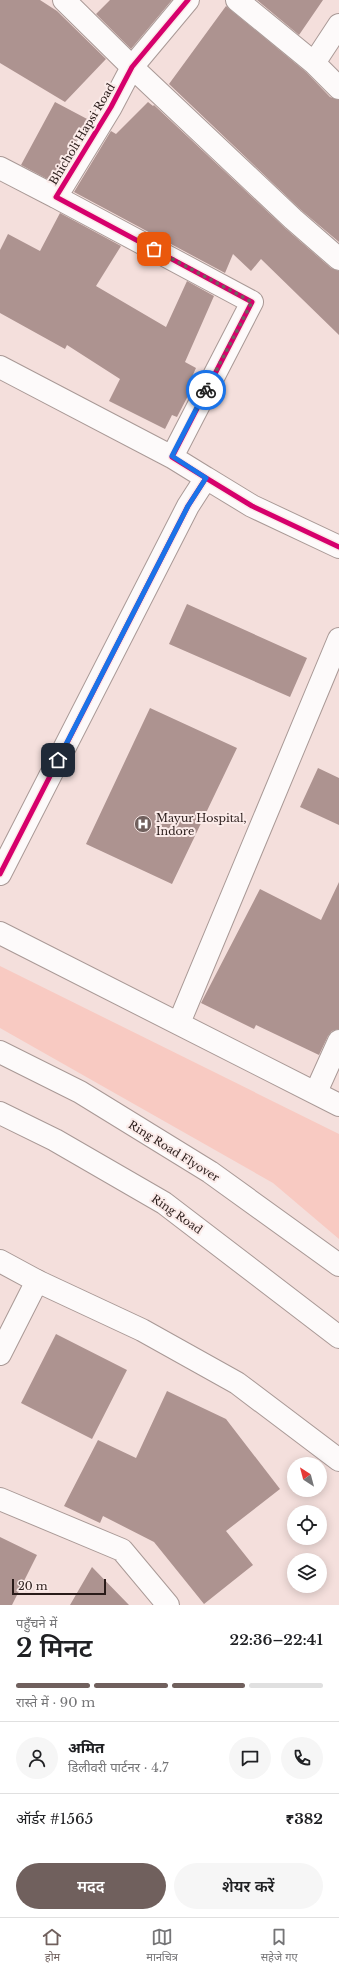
<!DOCTYPE html>
<html lang="hi">
<meta charset="utf-8">
<style>
:root{--surface:#fff;--page:#f6f6f6;--text:#202124;--muted:#757577;--line:#e0e0e0;--accent:#70605d}
body{margin:0;font-family:"Libre Baskerville","Noto Sans Devanagari",serif;background:var(--page);color:var(--text);height:100vh;display:flex;flex-direction:column;font-size:15px;white-space:nowrap}
*{box-sizing:border-box;margin:0}
p{font-size:13px;color:var(--muted)}
.icon{flex:none;width:22px;height:22px;fill:none;stroke:currentColor;stroke-width:2;stroke-linecap:round;stroke-linejoin:round}
.map{position:relative;height:1605px;overflow:hidden}
.details{display:flex;flex-direction:column;background:var(--surface);flex:1}
.details>*{flex:none}
.needle{width:26px;rotate:324deg}
.buttons{position:absolute;left:287px;top:1457px;display:grid;gap:8px}
.buttons a{display:grid;place-items:center;width:40px;height:40px;border-radius:50%;background:var(--surface);box-shadow:0 2px 10px #0003;font-size:20px}
.scale{position:absolute;left:12px;bottom:10px;width:94px;box-sizing:border-box;padding-left:4px;border:2px solid #291b19;border-top:0;font-size:11px;line-height:14px;white-space:nowrap;color:#291b19;-webkit-text-stroke:3px #fbebe9;paint-order:stroke}
.pin{position:absolute;display:grid;place-items:center;width:34px;height:34px;color:#fff;margin:-17px;border-radius:8px;box-shadow:0 2px 6px #0006}
.courier{position:absolute;display:grid;place-items:center;width:40px;height:40px;margin:-20px;border:3px solid #1a73e8;border-radius:50%;background:#fff;color:#222;box-shadow:0 1px 5px #0007}
.summary em{font-style:normal;font-weight:600}
.summary div{display:flex;flex-direction:column-reverse}
.summary{display:flex;align-items:center;justify-content:space-between;height:68px;padding:0 16px}
h1{font-size:26px;font-weight:600;line-height:30px}
.bar{display:grid;grid-template-columns:repeat(4,1fr);gap:6px 4px;align-content:center;height:48px;padding:0 16px}
.bar i{height:5px;border-radius:3px;background:var(--line)}
.bar .on{background:var(--accent)}
.bar p{grid-column:span 4}
.line{display:flex;align-items:center;gap:10px;padding:0 16px;border-top:1px solid var(--line)}
.line div{flex:1}
.round{display:grid;place-items:center;flex:none;width:42px;height:42px;border-radius:21px;background:var(--page)}
.action{display:flex;gap:8px;margin-top:auto;padding:8px 16px}
.action a{flex:1;height:46px;border-radius:24px;background:var(--accent);color:#fff;font-size:16px;font-weight:600;line-height:46px;text-align:center}
.action a+a{background:var(--page);color:var(--text)}
.menu{display:flex;justify-content:space-around;align-items:center;height:56px;border-top:1px solid var(--line);background:var(--surface);font-size:11px;color:var(--muted)}
.menu a{display:grid;justify-items:center;gap:2px}
.menu .on{color:var(--accent)}
.map>svg:first-child{display:block}
</style>
<div class="map">
<svg width="339" height="1605" viewBox="0 0 339 1605">
<rect width="100%" height="100%" fill="#f4dfdc"/>
<path fill="#f8cac2" d="M 0,966 L 339,1134 L 339,1239 L 273,1183 L 0,1028 Z"/>
<path fill="#ad9390" d="M 0,0 L 40,0 L 57,11 L 106,59 L 65,102 L 0,63 Z
M 110,0 L 172,0 L 131,49 L 96,14 Z
M 257,0 L 323,0 L 299,35 Z
M 226,6 L 306,72 L 330,97 L 339,100 L 339,242 L 301,210 L 169,84 Z
M 55,102 L 89,120 L 51,181 L 21,165 Z
M 148,102 L 153,106 L 154,105 L 285,228 L 331,268 L 339,271 L 339,335 L 261,259 L 251,271 L 233,254 L 225,273 L 74,192 L 111,131 L 116,134 Z
M 60,213 L 121,246 L 96,286 L 166,327 L 187,281 L 214,296 L 185,362 L 196,368 L 187,388 L 191,390 L 177,417 L 172,415 L 165,429 L 109,401 L 120,379 L 67,345 L 65,349 L 0,313 L 0,250 L 8,234 L 40,251 Z
M 187,604 L 307,658 L 290,697 L 169,644 Z
M 150,708 L 237,748 L 172,884 L 86,844 Z
M 318,768 L 339,778 L 339,825 L 300,807 Z
M 339,882 L 339,1029 L 332,1031 L 328,1036 L 319,1055 L 256,1025 L 254,1029 L 201,1003 L 260,889 L 321,920 Z
M 56,1334 L 127,1370 L 92,1439 L 21,1403 Z
M 167,1391 L 226,1419 L 280,1489 L 226,1531 L 253,1565 L 204,1604 L 154,1542 L 103,1516 L 100,1523 L 64,1506 L 98,1440 L 136,1458 Z
M 0,1537 L 37,1555 L 12,1605 L 0,1605 Z
M 92,1567 L 129,1605 L 70,1605 Z"/>
<g fill="none" stroke-linecap="round" stroke-linejoin="round">
<defs>
<path id="minor" d="M 64,0 L 132,67 L 293,219 L 339,259
M 188,0 L 132,67 L 111,107 L 56,197 L 252,302 L 172,457 L 206,478
M 237,0 L 314,63
M 339,25 L 314,63 L 339,88
M 0,168 L 56,197
M 0,367 L 172,457
M 0,874 L 188,506 L 206,478 L 252,506 L 339,547
M 179,1023 L 339,639
M 316,1092 L 339,1041
M 0,1354 L 37,1281
M 0,1499 L 122,1550 L 168,1605"/>
<path id="tertiary" d="M 0,933 L 339,1105
M 0,1261 L 37,1281 L 142,1330 L 237,1383 L 339,1460"/>
<path id="primary" d="M 0,1052 L 80,1092 L 210,1172 L 339,1265
M 0,1113 L 55,1140 L 164,1203 L 339,1337"/>
</defs>
<use href="#minor" stroke="#a99996" stroke-width="24"/>
<use href="#tertiary" stroke="#a99996" stroke-width="24"/>
<use href="#primary" stroke="#a99996" stroke-width="24"/>
<use href="#minor" stroke="#fdfafa" stroke-width="22"/>
<use href="#tertiary" stroke="#fdfafa" stroke-width="22"/>
<use href="#primary" stroke="#fdfafa" stroke-width="22"/>
<defs>
<path id="cycleway" d="M 188,0 L 132,67 L 111,107 L 56,197 L 252,302 L 172,457 L 206,478
M 0,874 L 188,506 L 206,478 L 252,506 L 339,547"/>
</defs>
<use href="#cycleway" stroke="#fbebe9" stroke-width="8"/>
<use href="#cycleway" stroke="#d6006c" stroke-width="5"/>
</g>
<g fill="none" stroke-linecap="round" stroke-linejoin="round">
<path stroke="#70605d" stroke-width="4" stroke-dasharray="0 7.2" d="M 154,249 L 252,302 L 206,390"/>
<path stroke="#1a73e8" stroke-width="5" d="M 58,760 L 188,506 L 206,478 L 172,456 L 206,390"/>
</g>
<defs>
<symbol id="hospital-disc" viewBox="-11 -11 22 22"><circle r="9.5" fill="#70605d" stroke="#fbebe9"/><path d="M-5-5h3v3.5h4V-5h3V5h-3V1.5h-4V5h-3Z" fill="#fff"/></symbol>
</defs>
<g fill-rule="evenodd">
<use href="#hospital-disc" x="133" y="814" width="20" height="20"/>
</g>
<g text-anchor="middle" dominant-baseline="central" stroke-width="4" stroke-linejoin="round" paint-order="stroke">
<g font-size="11" fill="#291b19" stroke="#fbebe9">
<text transform="translate(82 134) rotate(-59)">Bhicholi Hapsi Road</text>
<text transform="translate(174 1151) rotate(32)">Ring Road Flyover</text>
<text transform="translate(177 1214) rotate(35)">Ring Road</text>
</g>
<g font-size="11" fill="#291b19" stroke="#fbebe9" text-anchor="start">
<text x="156" y="818">Mayur Hospital,<tspan x="156" dy="13">Indore</tspan></text>
</g>
</g>
</svg>
<div class="buttons">
<a><svg class="needle" viewBox="-14 -14 28 28"><path d="M0-13l5 13h-10z" fill="#e53935"/><path d="M0 13l5-13h-10z" fill="#757577"/></svg></a>
<a><svg class="icon" aria-label="locate" viewBox="0 0 24 24"><circle cx="12" cy="12" r="6"/><path d="M12 2v4M12 18v4M2 12h4M18 12h4"/></svg></a>
<a><svg class="icon" aria-label="layers" viewBox="0 0 24 24"><path d="M12 4l9 5-9 5-9-5zM3 14l9 5 9-5"/></svg></a>
</div>
<div class="scale">20 m</div>
<div class="pin" style="left:154px;top:249px;background:#ea580c"><svg class="icon" aria-label="bag" viewBox="0 0 24 24"><path d="M5 8h14l-1 12H6zM9 8a3 3 0 0 1 6 0"/></svg></div>
<div class="pin" style="left:58px;top:760px;background:#1f2937"><svg class="icon" aria-label="home" viewBox="0 0 24 24"><path d="M3 11l9-7 9 7M6 9v11h12V9"/></svg></div>
<div class="courier" style="left:206px;top:390px"><svg class="icon" aria-label="bike" viewBox="0 0 24 24"><circle cx="6" cy="16" r="4"/><circle cx="18" cy="16" r="4"/><path d="M6 16l4-8h5l3 8M10 8l3 8H6M13 5h3"/></svg></div>
</div>
<section class="details">
<div class="summary"><div><h1>2 मिनट</h1><p>पहुँचने में</p></div><em>22:36–22:41</em></div>
<div class="bar"><i class="on"></i><i class="on"></i><i class="on"></i><i></i><p>रास्ते में · 90 m</p></div>
<div class="line" style="height:72px"><a class="round"><svg class="icon" aria-label="person" viewBox="0 0 24 24"><circle cx="12" cy="8" r="4"/><path d="M4 21q1-7 8-7t8 7"/></svg></a><div><b>अमित</b><p>डिलीवरी पार्टनर · 4.7</p></div><a class="round"><svg class="icon" aria-label="chat" viewBox="0 0 24 24"><path d="M4 5h16v11H9l-5 4z"/></svg></a><a class="round"><svg class="icon" aria-label="phone" viewBox="0 0 24 24"><path d="M5 4h4l2 5-3 2q2 4 5 5l2-3 5 2v4C11 20 4 13 5 4z"/></svg></a></div>
<div class="line" style="height:52px"><div>ऑर्डर #1565</div><b>₹382</b></div>
<div class="action"><a>मदद</a><a>शेयर करें</a></div>
</section>
<nav class="menu">
<a class="on"><svg class="icon" aria-label="home" viewBox="0 0 24 24"><path d="M3 11l9-7 9 7M6 9v11h12V9"/></svg>होम</a>
<a><svg class="icon" aria-label="map" viewBox="0 0 24 24"><path d="M3 6l6-2 6 2 6-2v14l-6 2-6-2-6 2zM9 4v14M15 6v14"/></svg>मानचित्र</a>
<a><svg class="icon" aria-label="saved" viewBox="0 0 24 24"><path d="M7 4h10v16l-5-4-5 4z"/></svg>सहेजे गए</a>
</nav>
